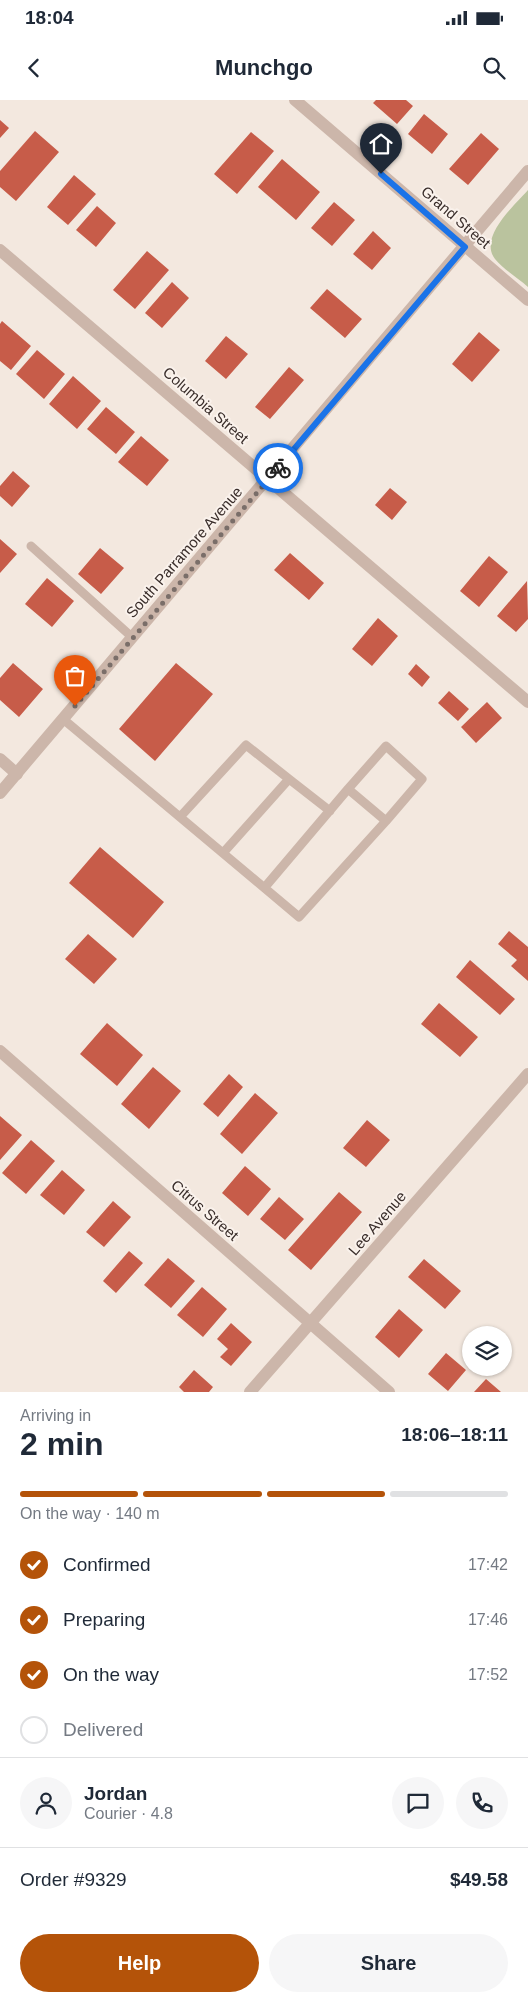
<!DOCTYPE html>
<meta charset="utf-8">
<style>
:root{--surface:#fff;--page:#f6f6f7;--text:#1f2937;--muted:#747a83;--line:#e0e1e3;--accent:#b45309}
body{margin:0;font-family:Arial,sans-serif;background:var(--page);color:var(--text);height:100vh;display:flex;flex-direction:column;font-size:19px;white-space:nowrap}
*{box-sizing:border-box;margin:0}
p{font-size:16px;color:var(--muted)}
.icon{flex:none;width:28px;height:28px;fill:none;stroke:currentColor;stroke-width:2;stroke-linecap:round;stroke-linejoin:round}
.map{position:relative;height:1292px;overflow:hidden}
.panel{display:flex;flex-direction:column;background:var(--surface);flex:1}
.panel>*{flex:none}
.tools{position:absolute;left:462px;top:1226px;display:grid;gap:10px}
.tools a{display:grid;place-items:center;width:50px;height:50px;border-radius:50%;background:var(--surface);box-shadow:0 1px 4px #0004;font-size:25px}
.pin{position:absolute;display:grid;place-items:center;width:42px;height:42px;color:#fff;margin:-51px -21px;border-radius:50% 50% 50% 0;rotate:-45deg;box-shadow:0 0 5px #0007}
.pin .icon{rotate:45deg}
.courier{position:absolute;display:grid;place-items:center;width:50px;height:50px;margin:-25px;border:4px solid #1a73e8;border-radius:50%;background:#fff;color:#222;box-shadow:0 1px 6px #0007}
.overview em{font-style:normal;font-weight:600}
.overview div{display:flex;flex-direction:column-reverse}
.overview{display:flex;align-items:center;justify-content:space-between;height:85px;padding:0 20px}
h1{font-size:32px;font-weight:600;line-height:38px}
.bar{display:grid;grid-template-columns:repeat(4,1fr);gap:8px 5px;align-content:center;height:60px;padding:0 20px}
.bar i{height:6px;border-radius:4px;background:var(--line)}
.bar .on{background:var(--accent)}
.bar p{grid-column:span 4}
.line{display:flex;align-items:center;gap:12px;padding:0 20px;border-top:1px solid var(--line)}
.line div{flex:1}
.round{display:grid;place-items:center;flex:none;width:52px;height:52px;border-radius:26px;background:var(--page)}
ol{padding:0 20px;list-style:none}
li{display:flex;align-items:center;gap:15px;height:55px}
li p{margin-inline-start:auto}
li .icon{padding:5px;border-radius:50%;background:var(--accent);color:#fff;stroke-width:4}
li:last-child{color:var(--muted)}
li i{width:28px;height:28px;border:2px solid var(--line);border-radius:50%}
.cta{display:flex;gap:10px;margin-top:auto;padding:10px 20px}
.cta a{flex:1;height:58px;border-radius:30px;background:var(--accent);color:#fff;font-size:20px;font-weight:600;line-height:58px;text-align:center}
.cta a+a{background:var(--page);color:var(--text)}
.status{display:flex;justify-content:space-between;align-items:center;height:35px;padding:0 25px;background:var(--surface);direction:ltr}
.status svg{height:14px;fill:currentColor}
header{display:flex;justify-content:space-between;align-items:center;height:65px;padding:0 20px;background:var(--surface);font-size:22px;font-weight:600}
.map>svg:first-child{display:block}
</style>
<div class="status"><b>18:04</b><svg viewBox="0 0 49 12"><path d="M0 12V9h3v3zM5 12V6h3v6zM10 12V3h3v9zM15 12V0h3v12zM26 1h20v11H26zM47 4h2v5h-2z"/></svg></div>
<header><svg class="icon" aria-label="back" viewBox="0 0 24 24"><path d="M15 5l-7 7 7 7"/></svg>Munchgo<svg class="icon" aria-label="search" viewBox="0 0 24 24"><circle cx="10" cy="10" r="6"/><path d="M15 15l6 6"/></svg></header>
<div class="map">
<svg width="528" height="1292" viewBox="0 0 528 1292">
<rect width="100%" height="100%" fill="#f3e8df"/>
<path fill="#bac39e" d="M 528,90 L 528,187 C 518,178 503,169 495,159 C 478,137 515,105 528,90 Z"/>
<path fill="#c75c49" d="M 376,0 L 406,0 L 413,6 L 397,24 L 373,3 Z
M 424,14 L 448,34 L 432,54 L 408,34 Z
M 0,20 L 9,28 L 0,38 Z
M 35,31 L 59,52 L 16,101 L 0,87 L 0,71 Z
M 251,32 L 274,51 L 237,94 L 214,74 Z
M 481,33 L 499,49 L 468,85 L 449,69 Z
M 282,59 L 320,92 L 296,120 L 258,87 Z
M 74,75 L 96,94 L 68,125 L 47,107 Z
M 334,102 L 355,120 L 332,146 L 311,128 Z
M 97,106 L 116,123 L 96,147 L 76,130 Z
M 373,131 L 391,148 L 372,170 L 353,154 Z
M 147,151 L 169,170 L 135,209 L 113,190 Z
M 172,182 L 189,198 L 162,228 L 145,213 Z
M 327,189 L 362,219 L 345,238 L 310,208 Z
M 2,221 L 31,246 L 11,270 L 0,261 L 0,224 Z
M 479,232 L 500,250 L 472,282 L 452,264 Z
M 226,236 L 248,254 L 226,279 L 205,261 Z
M 37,250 L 65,274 L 44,299 L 16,274 Z
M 289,267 L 304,280 L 270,319 L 255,307 Z
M 73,276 L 101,301 L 77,329 L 49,304 Z
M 106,307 L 135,332 L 116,354 L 87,329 Z
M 141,336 L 169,360 L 147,386 L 118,362 Z
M 13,371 L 30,386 L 12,407 L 0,396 L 0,386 Z
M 390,388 L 407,402 L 392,420 L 375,405 Z
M 0,439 L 17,454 L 0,473 Z
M 100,448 L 124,468 L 101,494 L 78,474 Z
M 290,453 L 324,483 L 309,500 L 274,470 Z
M 489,456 L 508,472 L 479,507 L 460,491 Z
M 47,478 L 74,501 L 52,527 L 25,504 Z
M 527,481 L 528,519 L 516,532 L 497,516 Z
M 378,518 L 398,536 L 372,566 L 352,549 Z
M 13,563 L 43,589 L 19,617 L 0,600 L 0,578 Z
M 176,563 L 213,594 L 155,661 L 119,629 Z
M 416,564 L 430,577 L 422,587 L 408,574 Z
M 449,591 L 469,609 L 458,621 L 438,603 Z
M 487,602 L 502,618 L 476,643 L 461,627 Z
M 100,747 L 164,802 L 133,838 L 69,783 Z
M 509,831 L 528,847 L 528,881 L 511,866 L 517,860 L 498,844 Z
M 88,834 L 117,859 L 94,884 L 65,859 Z
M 470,860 L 515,899 L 500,915 L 456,877 Z
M 439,903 L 478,937 L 460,957 L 421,924 Z
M 107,923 L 143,955 L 117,986 L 80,954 Z
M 153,967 L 181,991 L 149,1029 L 121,1004 Z
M 229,974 L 243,987 L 218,1017 L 203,1004 Z
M 255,993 L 278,1013 L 242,1054 L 220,1034 Z
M 0,1016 L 22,1035 L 0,1060 Z
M 367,1020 L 390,1040 L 366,1067 L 343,1048 Z
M 31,1040 L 55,1061 L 26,1094 L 2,1073 Z
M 245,1066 L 271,1089 L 248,1116 L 222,1093 Z
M 62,1070 L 85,1090 L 64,1115 L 40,1095 Z
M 339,1092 L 362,1112 L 311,1170 L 288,1150 Z
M 279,1097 L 304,1119 L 285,1140 L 260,1119 Z
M 113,1101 L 131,1117 L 104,1147 L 86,1132 Z
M 129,1151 L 143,1163 L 116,1193 L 103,1181 Z
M 168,1158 L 195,1181 L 171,1208 L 144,1185 Z
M 424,1159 L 461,1191 L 445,1209 L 408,1177 Z
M 202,1187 L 227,1209 L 203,1237 L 177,1215 Z
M 399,1209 L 423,1230 L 399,1258 L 375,1237 Z
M 231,1223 L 252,1242 L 231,1266 L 220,1257 L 228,1249 L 217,1239 Z
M 446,1253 L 466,1270 L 448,1291 L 428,1274 Z
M 194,1270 L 213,1287 L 209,1292 L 184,1292 L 179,1287 Z
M 486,1279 L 501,1292 L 474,1292 Z"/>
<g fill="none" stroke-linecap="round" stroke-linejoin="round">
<path stroke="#ccb6aa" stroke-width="9" d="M 31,446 L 133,538
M 63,619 L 299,817 L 386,721 L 348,689 L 265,787
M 348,689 L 386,646 L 422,679 L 386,721
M 180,717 L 246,645 L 289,679
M 223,753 L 289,679 L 330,711"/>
<path stroke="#ccb6aa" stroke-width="12" d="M 295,0 L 528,200
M 0,150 L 528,602
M 0,659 L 17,674
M 0,951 L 389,1292
M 250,1292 L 528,974"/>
<path stroke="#ccb6aa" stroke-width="12" d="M 0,693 L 528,71"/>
</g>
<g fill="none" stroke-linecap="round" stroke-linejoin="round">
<path stroke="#7a6e69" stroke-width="5" stroke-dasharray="0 9" d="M 75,606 L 278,368"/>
<path stroke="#1a73e8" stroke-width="6" d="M 278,368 L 465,147 L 381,74"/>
</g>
<g text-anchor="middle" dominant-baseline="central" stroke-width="4" stroke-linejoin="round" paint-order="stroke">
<g font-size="15" fill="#392d2a" stroke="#faf2ec">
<text transform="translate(456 117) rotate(41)">Grand Street</text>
<text transform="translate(206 305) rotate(41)">Columbia Street</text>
<text transform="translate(184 452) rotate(-49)">South Parramore Avenue</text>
<text transform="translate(205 1110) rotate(41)">Citrus Street</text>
<text transform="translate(377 1123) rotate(-49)">Lee Avenue</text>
</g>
</g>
</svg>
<div class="tools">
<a><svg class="icon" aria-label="layers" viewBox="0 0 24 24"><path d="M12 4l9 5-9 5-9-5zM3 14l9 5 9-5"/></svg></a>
</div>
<div class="pin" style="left:75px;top:606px;background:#ea580c"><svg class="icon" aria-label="bag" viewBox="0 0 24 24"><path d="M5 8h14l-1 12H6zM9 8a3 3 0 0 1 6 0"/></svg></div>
<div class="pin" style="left:381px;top:74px;background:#1f2937"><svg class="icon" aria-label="home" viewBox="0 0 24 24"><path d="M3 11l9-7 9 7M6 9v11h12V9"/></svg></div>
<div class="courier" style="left:278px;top:368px"><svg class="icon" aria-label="bike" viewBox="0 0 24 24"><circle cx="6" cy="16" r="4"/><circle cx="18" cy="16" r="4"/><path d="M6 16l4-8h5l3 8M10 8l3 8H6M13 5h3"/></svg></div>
</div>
<section class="panel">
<div class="overview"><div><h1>2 min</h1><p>Arriving in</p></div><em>18:06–18:11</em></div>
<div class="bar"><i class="on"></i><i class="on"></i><i class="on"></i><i></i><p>On the way · 140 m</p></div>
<ol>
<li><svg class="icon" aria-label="check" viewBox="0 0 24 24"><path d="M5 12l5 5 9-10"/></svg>Confirmed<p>17:42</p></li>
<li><svg class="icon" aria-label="check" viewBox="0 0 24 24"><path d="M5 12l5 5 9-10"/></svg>Preparing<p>17:46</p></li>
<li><svg class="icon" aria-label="check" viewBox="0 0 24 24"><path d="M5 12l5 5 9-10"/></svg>On the way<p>17:52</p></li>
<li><i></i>Delivered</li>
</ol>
<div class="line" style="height:90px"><a class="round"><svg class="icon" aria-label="person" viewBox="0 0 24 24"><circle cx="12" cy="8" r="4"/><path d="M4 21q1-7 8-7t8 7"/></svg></a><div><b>Jordan</b><p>Courier · 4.8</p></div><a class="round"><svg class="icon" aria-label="chat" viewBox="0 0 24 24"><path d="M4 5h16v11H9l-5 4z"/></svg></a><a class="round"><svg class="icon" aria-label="phone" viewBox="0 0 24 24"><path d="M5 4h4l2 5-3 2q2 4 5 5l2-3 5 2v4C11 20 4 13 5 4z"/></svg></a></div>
<div class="line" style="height:65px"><div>Order #9329</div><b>$49.58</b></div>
<div class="cta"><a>Help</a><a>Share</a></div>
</section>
